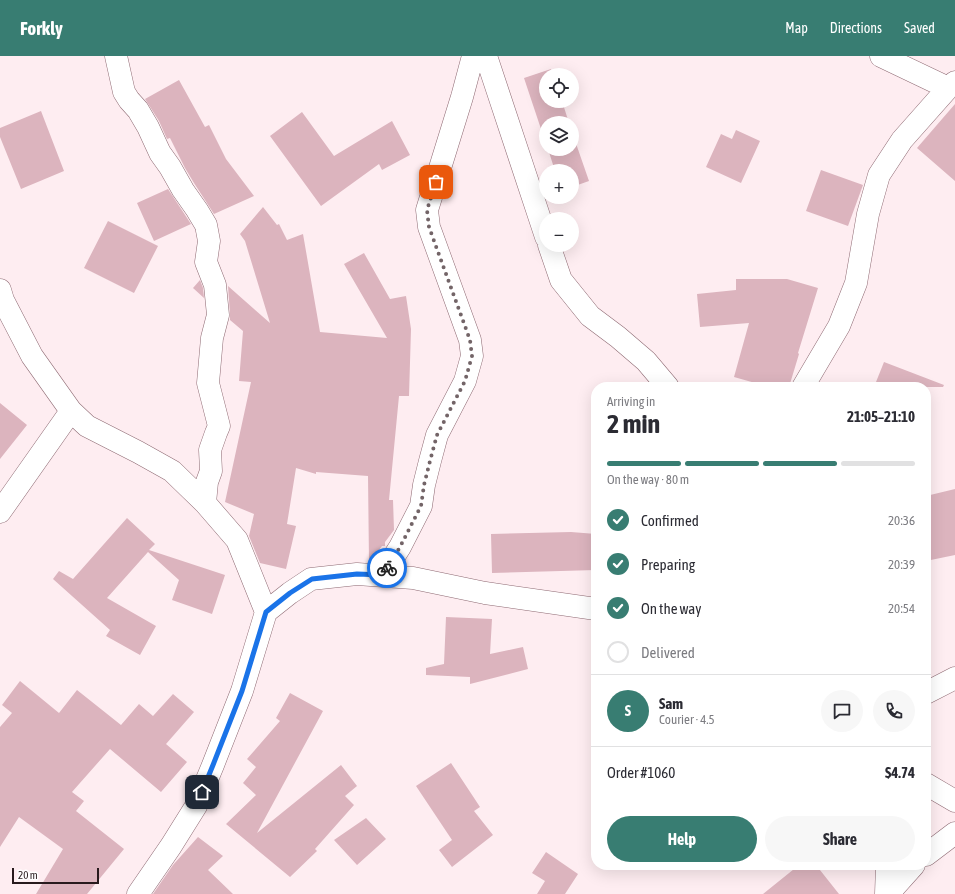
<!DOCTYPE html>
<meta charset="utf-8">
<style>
:root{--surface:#fff;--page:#f7f7f7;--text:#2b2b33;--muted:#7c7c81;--line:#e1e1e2;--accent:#387d72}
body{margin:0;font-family:"Asap Condensed",sans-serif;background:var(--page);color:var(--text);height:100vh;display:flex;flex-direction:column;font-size:15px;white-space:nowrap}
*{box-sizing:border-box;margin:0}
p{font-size:13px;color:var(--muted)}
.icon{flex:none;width:22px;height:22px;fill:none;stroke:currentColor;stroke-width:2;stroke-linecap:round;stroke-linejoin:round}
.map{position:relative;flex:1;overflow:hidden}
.drawer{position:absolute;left:591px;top:326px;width:340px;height:488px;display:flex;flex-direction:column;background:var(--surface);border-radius:16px;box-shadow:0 4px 16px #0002}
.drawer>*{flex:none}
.fabs{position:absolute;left:539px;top:12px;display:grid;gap:8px}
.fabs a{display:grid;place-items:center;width:40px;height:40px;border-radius:50%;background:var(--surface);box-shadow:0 4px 16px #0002;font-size:20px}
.scale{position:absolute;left:12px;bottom:10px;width:87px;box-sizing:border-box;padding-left:4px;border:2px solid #281a1d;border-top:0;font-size:11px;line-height:14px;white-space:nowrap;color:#281a1d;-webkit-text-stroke:3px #fff;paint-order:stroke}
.pin{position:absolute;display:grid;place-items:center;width:34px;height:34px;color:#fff;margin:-17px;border-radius:8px;box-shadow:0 2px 6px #0006}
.courier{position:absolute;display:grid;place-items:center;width:40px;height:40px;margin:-20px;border:3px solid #1a73e8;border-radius:50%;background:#fff;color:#222;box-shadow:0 1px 5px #0007}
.summary em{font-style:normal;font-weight:700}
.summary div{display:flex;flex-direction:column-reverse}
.summary{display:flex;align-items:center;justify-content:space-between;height:68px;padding:0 16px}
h1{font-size:26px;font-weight:700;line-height:30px}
.bar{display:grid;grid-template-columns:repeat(4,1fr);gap:6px 4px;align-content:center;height:48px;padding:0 16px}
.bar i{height:5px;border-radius:3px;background:var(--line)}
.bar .active{background:var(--accent)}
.bar p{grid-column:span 4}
.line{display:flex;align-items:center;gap:10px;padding:0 16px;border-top:1px solid var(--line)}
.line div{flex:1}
.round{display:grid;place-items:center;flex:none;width:42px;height:42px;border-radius:21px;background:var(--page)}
ol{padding:0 16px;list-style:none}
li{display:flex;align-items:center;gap:12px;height:44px}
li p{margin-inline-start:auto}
li .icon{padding:4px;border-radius:50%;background:var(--accent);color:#fff;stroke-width:4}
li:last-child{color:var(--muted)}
li i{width:22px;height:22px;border:2px solid var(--line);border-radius:50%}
.action{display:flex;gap:8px;margin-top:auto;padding:8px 16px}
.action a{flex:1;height:46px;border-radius:24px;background:var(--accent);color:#fff;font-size:16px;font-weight:700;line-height:46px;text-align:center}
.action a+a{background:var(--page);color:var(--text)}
header{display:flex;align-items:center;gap:24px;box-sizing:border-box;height:56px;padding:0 20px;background:var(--accent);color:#fff}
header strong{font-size:19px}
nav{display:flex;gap:22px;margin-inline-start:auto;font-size:14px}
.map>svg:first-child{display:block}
</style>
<header>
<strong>Forkly</strong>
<nav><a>Map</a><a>Directions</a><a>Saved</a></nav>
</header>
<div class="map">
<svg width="955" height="838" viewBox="0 0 955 838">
<rect width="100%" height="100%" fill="#feedf1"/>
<path fill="#dcb4be" d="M 551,13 L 553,19 L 546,19 L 546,45 L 562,45 L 569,67 L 546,67 L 546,88 L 524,22 Z
M 179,24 L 205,71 L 209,69 L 226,103 L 254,140 L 214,158 L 194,127 L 185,112 L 170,82 L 167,83 L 159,65 L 145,43 Z
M 955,48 L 955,125 L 917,92 Z
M 41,55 L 64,115 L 21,133 L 0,81 L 0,72 Z
M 302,56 L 334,100 L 392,65 L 410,99 L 382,114 L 379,108 L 321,150 L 270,80 Z
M 736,74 L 760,85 L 741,127 L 706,111 L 721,78 L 732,83 Z
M 572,76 L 589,125 L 572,131 L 572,115 L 555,115 L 548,93 L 572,93 Z
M 821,114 L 863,129 L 848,170 L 806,155 Z
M 168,133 L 191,168 L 154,185 L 137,147 Z
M 263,151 L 277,169 L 279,168 L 287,184 L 303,178 L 320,276 L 387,282 L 344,208 L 364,197 L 390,243 L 406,240 L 411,273 L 409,340 L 399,340 L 389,444 L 393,444 L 394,474 L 385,486 L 385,490 L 382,490 L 370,506 L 369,506 L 368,420 L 316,416 L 316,418 L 296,412 L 287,468 L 296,470 L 286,513 L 260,507 L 249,480 L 254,458 L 225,446 L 251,326 L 239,325 L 243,275 L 230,264 L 230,258 L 228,230 L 270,267 L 245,185 L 240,178 Z
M 108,165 L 158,190 L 134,237 L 84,212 Z
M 736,223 L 787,223 L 818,232 L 798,297 L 799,298 L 789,331 L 769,331 L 734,321 L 749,267 L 700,271 L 697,238 L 736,234 Z
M 200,224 L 203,232 L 204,242 L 193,232 Z
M 884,306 L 944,329 L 943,331 L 874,331 Z
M 0,347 L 27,369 L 0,403 Z
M 955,433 L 955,499 L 926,505 L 926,440 Z
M 127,462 L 155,488 L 149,494 L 225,519 L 212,558 L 172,544 L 179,524 L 148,496 L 107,542 L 156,570 L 140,599 L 106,580 L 110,574 L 53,523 L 59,515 L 73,523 Z
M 571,476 L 596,478 L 596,514 L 492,517 L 491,478 Z
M 446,561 L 492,563 L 490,598 L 523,591 L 528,613 L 470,628 L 470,621 L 426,619 L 426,612 L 444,608 Z
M 20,625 L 59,657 L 77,634 L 121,669 L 139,648 L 153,660 L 173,638 L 194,656 L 166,688 L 187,706 L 161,736 L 110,693 L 72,736 L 84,745 L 76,755 L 124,793 L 87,838 L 36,838 L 63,793 L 19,761 L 0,791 L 0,671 L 12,657 L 2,649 Z
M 290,637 L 323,655 L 257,777 L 341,709 L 357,730 L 345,740 L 354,749 L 315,793 L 317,795 L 290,821 L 226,768 L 256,739 L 243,727 L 256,711 L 247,703 L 280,665 L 276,662 Z
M 451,707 L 480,751 L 474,755 L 493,779 L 452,811 L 439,794 L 452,784 L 416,730 Z
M 366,762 L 386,783 L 357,809 L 334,784 Z
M 198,781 L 223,800 L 208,814 L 233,838 L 153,838 L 173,809 Z
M 546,796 L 578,818 L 565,838 L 537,838 L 545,825 L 532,817 Z
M 799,809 L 816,809 L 839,838 L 763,838 Z"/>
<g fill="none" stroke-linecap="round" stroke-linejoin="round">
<defs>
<path id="minor" d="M 116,0 L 124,36 L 129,44 L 138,54 L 148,71 L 160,97 L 170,111 L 183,134 L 197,154 L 206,169 L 209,185 L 206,206 L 215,229 L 218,259 L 212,282 L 208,327 L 219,370 L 216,377 L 210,394 L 211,415 L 207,426 L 205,447
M 486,0 L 546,181
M 881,0 L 948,32
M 549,189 L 561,224 L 590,260 L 618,281 L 646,305 L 668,331
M 0,234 L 3,244 L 32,300 L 71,355 L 87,370 L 138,396 L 172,415 L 205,447 L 237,484 L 266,556
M 803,331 L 839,270 L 856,227 L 868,158 L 879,119 L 902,84 L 948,32 L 955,26
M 0,456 L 71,355
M 383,519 L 391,505 L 400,491 L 421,450 L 424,429 L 430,405 L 437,379 L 465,325 L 472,300 L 470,284 L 429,171 L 427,154 L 462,41 L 473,0
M 926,637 L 955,622
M 926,728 L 955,745
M 926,799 L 955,777
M 138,838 L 171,790 L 196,750 L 213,709 L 242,635 L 266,556 L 290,537 L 311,523 L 357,518 L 413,522 L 485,537 L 596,553
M 886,838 L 887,809
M 888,838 L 914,809"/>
</defs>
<use href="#minor" stroke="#8e6a73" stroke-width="23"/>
<use href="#minor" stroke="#fff" stroke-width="22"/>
</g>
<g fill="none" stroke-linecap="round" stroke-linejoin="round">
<path stroke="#736467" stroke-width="4" stroke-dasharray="0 7.2" d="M 387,512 L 400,491 L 421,450 L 424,429 L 430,405 L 437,379 L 465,325 L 472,300 L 470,284 L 429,171 L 427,154 L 436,126"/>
<path stroke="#1a73e8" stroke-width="5" d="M 202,736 L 213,709 L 242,635 L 266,556 L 290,537 L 312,523 L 357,518 L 383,519 L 387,512"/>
</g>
</svg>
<div class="fabs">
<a><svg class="icon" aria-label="locate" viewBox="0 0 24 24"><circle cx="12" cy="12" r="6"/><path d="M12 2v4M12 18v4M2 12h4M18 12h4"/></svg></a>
<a><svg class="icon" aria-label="layers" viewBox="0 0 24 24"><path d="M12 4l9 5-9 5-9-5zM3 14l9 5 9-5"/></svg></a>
<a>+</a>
<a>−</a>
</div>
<div class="scale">20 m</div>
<div class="pin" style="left:436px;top:126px;background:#ea580c"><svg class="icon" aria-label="bag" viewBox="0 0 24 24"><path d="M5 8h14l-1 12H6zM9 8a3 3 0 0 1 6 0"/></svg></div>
<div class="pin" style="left:202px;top:736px;background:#1f2937"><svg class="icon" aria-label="home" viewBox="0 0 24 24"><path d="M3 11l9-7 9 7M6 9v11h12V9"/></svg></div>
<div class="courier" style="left:387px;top:512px"><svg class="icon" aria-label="bike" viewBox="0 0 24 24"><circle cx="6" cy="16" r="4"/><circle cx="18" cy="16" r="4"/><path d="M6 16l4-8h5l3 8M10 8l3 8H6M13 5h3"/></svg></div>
<section class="drawer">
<div class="summary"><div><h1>2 min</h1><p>Arriving in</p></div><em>21:05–21:10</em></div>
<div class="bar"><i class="active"></i><i class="active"></i><i class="active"></i><i></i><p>On the way · 80 m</p></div>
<ol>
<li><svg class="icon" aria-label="check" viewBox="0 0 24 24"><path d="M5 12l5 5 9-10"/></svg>Confirmed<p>20:36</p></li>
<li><svg class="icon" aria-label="check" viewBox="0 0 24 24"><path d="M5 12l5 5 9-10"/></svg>Preparing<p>20:39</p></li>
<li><svg class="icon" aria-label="check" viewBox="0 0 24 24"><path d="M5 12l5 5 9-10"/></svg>On the way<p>20:54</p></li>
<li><i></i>Delivered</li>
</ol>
<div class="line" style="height:72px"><b class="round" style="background:var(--accent);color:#fff">S</b><div><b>Sam</b><p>Courier · 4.5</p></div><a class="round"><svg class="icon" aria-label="chat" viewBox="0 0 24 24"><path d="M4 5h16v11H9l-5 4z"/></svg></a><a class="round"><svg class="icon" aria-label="phone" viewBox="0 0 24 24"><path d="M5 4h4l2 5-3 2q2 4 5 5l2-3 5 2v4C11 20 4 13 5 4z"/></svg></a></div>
<div class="line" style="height:52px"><div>Order #1060</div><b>$4.74</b></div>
<div class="action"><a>Help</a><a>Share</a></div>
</section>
</div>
